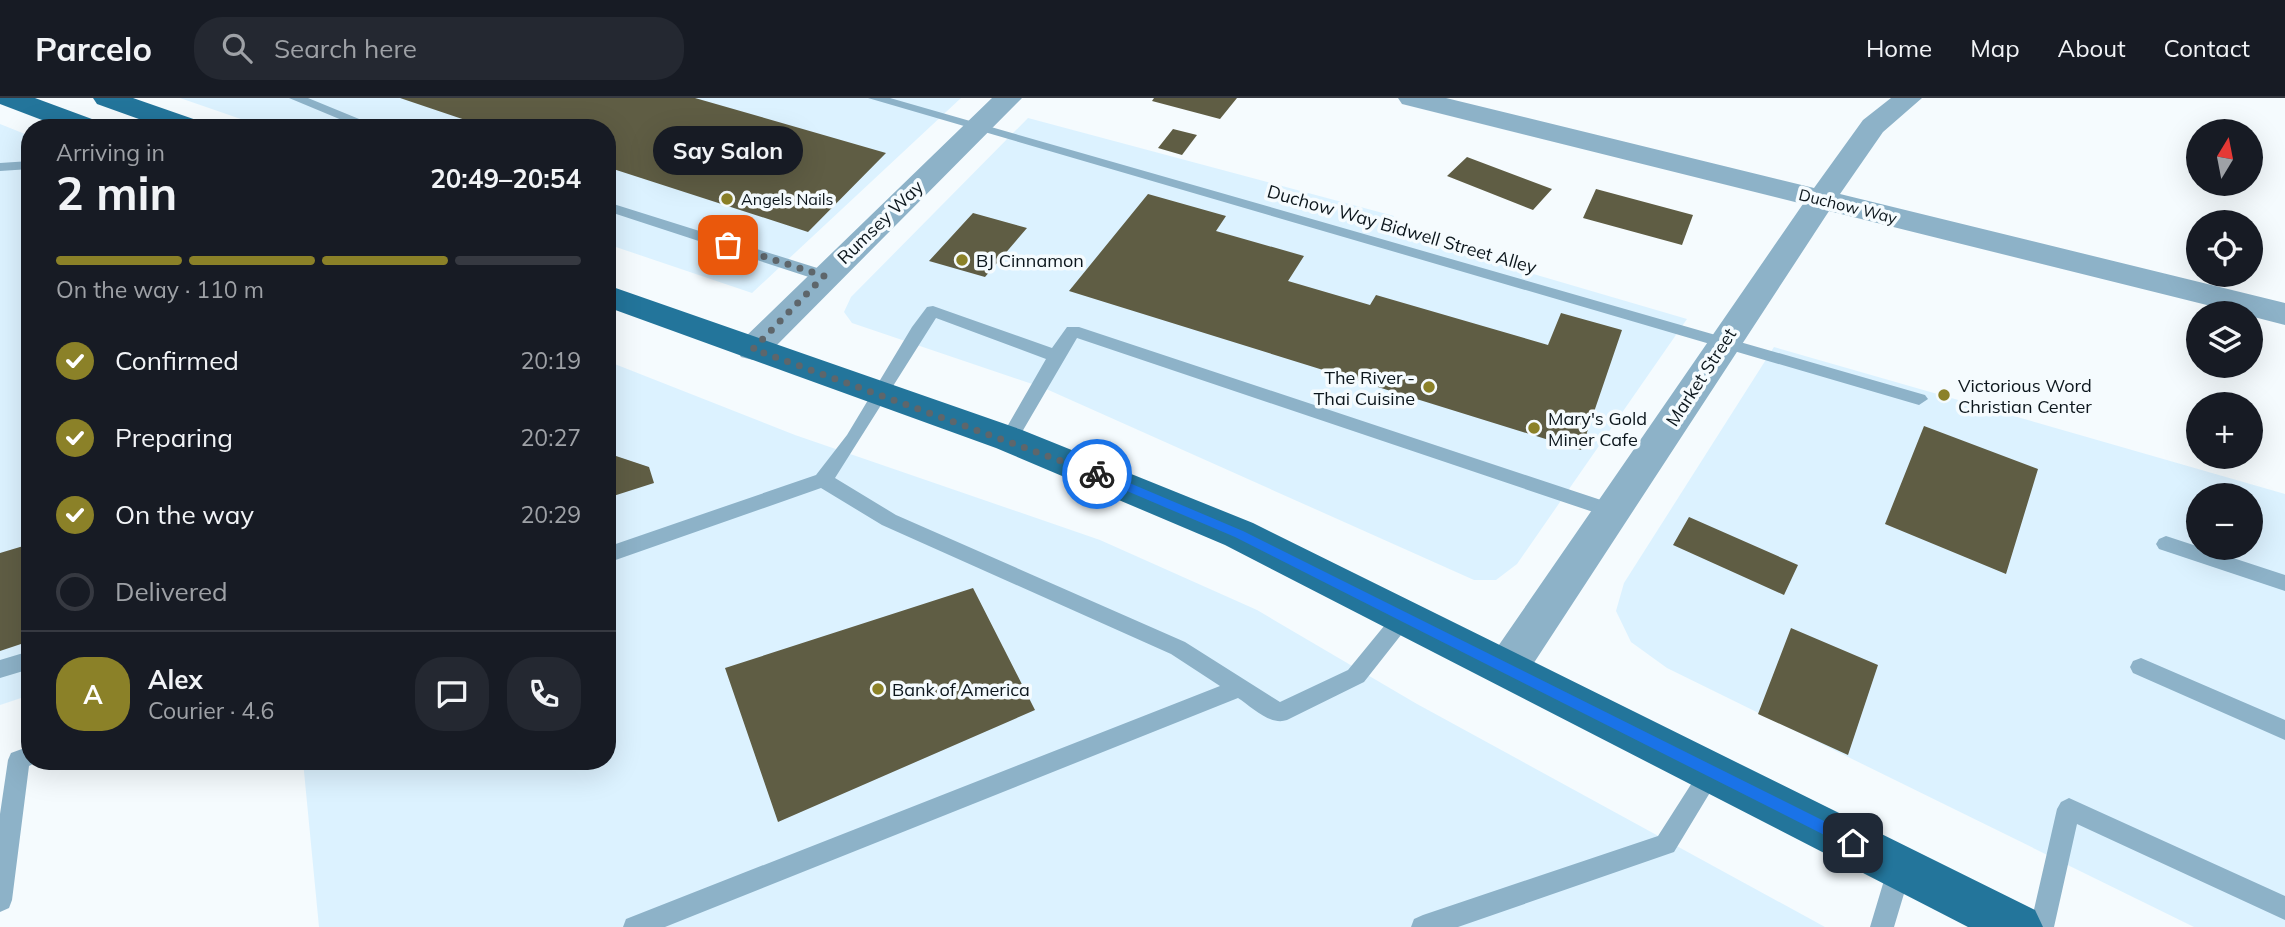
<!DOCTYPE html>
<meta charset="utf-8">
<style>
:root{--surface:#171b24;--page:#242831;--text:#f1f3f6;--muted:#9ea1a6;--line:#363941;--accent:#8b8128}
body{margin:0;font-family:Mulish,sans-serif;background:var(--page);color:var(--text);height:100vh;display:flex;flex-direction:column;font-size:26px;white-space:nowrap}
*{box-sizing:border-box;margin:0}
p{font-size:23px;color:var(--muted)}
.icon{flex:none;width:38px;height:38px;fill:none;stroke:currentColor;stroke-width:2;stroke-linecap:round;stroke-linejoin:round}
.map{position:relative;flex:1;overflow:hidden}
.sheet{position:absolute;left:21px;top:21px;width:595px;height:651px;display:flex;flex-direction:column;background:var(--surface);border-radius:28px;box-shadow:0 7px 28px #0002}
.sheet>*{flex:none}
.needle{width:46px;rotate:10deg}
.controls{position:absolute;left:2186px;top:21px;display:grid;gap:14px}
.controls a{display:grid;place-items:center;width:77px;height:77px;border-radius:50%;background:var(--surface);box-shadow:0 7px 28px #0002;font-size:35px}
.pin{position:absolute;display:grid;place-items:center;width:60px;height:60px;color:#fff;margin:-30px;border-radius:14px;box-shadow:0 4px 10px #0006}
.courier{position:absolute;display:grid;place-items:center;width:70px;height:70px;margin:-35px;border:5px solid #1a73e8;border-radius:50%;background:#fff;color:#222;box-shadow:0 2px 9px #0007}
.bubble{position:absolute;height:49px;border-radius:24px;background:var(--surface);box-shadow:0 7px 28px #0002;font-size:23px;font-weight:700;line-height:49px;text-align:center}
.overview em{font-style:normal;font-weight:700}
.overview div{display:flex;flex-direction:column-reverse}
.overview{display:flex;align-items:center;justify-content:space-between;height:119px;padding:0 35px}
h1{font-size:46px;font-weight:700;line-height:52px}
.bar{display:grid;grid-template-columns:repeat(4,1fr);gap:10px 7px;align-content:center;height:84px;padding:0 35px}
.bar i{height:9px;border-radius:5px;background:var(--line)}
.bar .current{background:var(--accent)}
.bar p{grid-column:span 4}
.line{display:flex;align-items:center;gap:18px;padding:0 35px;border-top:2px solid var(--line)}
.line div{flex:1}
.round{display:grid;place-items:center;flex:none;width:74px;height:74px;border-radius:28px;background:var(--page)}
ol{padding:0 35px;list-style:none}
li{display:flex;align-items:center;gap:21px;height:77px}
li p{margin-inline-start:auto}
li .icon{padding:7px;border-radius:50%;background:var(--accent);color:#fff;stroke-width:4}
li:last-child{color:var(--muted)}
li i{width:38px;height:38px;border:4px solid var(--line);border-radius:50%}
header{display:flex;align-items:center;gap:42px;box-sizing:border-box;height:98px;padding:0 35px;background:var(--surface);border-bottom:2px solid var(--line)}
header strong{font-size:33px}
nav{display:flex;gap:38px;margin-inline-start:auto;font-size:24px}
.search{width:490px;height:63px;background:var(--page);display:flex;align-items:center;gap:18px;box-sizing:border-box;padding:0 24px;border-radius:28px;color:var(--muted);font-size:26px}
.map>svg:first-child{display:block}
</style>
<header>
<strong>Parcelo</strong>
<div class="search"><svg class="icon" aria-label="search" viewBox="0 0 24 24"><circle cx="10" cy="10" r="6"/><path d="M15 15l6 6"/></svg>Search here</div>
<nav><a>Home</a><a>Map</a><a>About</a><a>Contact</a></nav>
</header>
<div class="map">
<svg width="2285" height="829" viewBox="0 0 2285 829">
<rect width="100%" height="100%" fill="#f5fbfe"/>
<path fill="#dcf2ff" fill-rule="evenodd" d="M 180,0 L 961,0 L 752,195 L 607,146 L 607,30 L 267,30 Z
M 1028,20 L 1394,118 L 1383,132 L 1687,221 L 1517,466 L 1496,482 L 1474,482 L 1044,290 L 852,225 L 844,214 L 851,199 Z
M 0,26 L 30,38 L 30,597 L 0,607 Z
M 1774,249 L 2285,396 L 2285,829 L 2194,829 L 1667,570 L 1631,544 L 1616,513 L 1624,485 ZM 2198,397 L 2250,397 L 2250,450 L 2198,450 Z
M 607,263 L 795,337 L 1100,442 L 1257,512 L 1417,606 L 1825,829 L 319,829 L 303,663 L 607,663 Z"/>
<path fill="#5f5d44" d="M 400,0 L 695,0 L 886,55 L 808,134 L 607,69 L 607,30 L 489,30 Z
M 1154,0 L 1237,0 L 1220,21 L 1152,3 Z
M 1173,31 L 1197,37 L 1182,57 L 1158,50 Z
M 1467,59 L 1552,91 L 1533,112 L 1447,78 Z
M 1596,91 L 1693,117 L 1682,147 L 1583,120 Z
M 1148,96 L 1226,118 L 1216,133 L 1304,158 L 1288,183 L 1370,207 L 1376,197 L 1548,247 L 1561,215 L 1622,232 L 1581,352 L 1069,193 Z
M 973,115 L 1027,130 L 985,179 L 929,163 Z
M 1924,328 L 2038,371 L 2006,476 L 1885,426 Z
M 607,355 L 649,369 L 654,385 L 607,400 Z
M 1689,419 L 1798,467 L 1784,497 L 1673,447 Z
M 30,446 L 30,543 L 0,553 L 0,455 Z
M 973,490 L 1035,612 L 778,724 L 725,570 Z
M 1791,530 L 1878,567 L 1848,657 L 1758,616 Z"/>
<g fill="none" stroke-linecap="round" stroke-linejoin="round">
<path fill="#8db2c8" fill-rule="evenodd" d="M 289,0 L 308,0 L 381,30 L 361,30 Z
M 868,0 L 890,0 L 1925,297 L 1928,301 L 1919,307 Z
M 30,63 L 30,71 L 0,73 L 0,65 Z
M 607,104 L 830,174 L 832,178 L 824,183 L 818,182 L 607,113 Z
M 933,208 L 1052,250 L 1067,229 L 1079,229 L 1619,408 L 1622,413 L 1612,420 L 1605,418 L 1077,240 L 1015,346 L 1009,348 L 1000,341 L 1046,261 L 936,220 L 835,380 L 896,417 L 1185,544 L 1280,604 L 1348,572 L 1398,511 L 1405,509 L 1412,511 L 1415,517 L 1412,523 L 1364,584 L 1287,622 C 1270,628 1252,609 1238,600 L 665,829 L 623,829 L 626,821 L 1220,588 L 1171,556 L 882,427 L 821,390 L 607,465 L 607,449 L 816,377 L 847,337 L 912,229 L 927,209 Z
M 2166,438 L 2285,477 L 2285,493 L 2159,451 L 2156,446 L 2159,441 Z
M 30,553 L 30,571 L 0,580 L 0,562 Z
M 2141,560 L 2285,622 L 2285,642 L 2133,575 L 2130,569 L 2133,563 Z
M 30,648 L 30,663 L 39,663 L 29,668 L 12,802 L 9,810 L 0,814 L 0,716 L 8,662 L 11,655 Z
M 1712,663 L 1720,666 L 1723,673 L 1674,754 L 1458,829 L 1411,829 L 1414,821 L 1423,817 L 1658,738 L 1704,666 Z
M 2069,700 L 2285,798 L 2285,822 L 2077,726 L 2054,829 L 2030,829 L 2057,711 L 2061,704 Z
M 1900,758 L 1908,761 L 1912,769 L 1894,829 L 1870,829 L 1888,769 L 1892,761 Z"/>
<path fill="#8db2c8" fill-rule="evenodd" d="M 992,0 L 1022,0 L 765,259 L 753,262 L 741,259 L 736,251 L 741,243 Z
M 1398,0 L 1446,0 L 1814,90 L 1863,22 L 1891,0 L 1922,0 L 1883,34 L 1840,96 L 2285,205 L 2285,227 L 2250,218 L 2250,215 L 2239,215 L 1829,113 L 1522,583 L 1507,588 L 1492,583 L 1486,570 L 1492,557 L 1803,106 L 1402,6 Z"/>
<path fill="#23759b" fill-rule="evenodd" d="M 0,0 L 35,0 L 100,24 L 104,30 L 63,30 L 0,6 Z
M 93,0 L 133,0 L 202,24 L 206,30 L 164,30 L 97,6 Z
M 607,187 L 1022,332 L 1253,425 L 2035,812 L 2043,829 L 1968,829 L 1225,447 L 996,350 L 607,209 Z"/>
</g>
<path fill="#1a73e8" d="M 1094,373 L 1101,373 L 1243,433 L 1858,740 L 1858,749 L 1848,749 L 1235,439 L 1094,379 Z"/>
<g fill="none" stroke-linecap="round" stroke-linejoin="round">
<path stroke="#5e666b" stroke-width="7" stroke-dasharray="0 12.6" d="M 728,147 L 824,178 L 753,251 L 1097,376"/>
</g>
<g fill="#8b8128" stroke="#f5fbfe" stroke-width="2.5">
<circle cx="727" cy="101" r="7"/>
<circle cx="962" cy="162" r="7"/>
<circle cx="1429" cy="289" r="7"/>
<circle cx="1944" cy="297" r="7"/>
<circle cx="1534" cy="330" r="7"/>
<circle cx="878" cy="591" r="7"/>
</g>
<g text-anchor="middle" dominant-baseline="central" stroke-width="7" stroke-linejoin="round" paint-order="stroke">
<g font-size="16" fill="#0c161c" stroke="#f5fbfe" text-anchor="start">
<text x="741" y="101">Angels Nails</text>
</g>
<g font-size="16" fill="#0c161c" stroke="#f5fbfe">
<text transform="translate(1848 108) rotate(14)">Duchow Way</text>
</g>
<g font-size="18" fill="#0c161c" stroke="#f5fbfe">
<text transform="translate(880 124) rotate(-44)">Rumsey Way</text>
<text transform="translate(1402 131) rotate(16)">Duchow Way Bidwell Street Alley</text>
<text transform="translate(1701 279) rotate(-57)">Market Street</text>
</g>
<g font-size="18" fill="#0c161c" stroke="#f5fbfe" text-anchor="start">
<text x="976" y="162">BJ Cinnamon</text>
<text x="1415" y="279" text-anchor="end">The River -<tspan x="1415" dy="21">Thai Cuisine</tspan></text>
<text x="1958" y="287">Victorious Word<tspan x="1958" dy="21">Christian Center</tspan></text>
<text x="1548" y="320">Mary's Gold<tspan x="1548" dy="21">Miner Cafe</tspan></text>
<text x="892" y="591">Bank of America</text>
</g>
</g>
</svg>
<div class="controls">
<a><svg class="needle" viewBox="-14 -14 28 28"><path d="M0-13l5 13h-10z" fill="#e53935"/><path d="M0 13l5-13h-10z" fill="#9ea1a6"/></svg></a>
<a><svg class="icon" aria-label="locate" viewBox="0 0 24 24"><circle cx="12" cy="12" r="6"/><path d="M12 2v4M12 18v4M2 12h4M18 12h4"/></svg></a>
<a><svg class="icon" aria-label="layers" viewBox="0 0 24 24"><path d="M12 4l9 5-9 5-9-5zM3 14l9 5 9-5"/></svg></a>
<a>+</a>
<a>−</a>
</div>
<div class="pin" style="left:728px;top:147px;background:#ea580c"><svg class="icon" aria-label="bag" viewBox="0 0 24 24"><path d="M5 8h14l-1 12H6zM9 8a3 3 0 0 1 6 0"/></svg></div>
<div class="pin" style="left:1853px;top:745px;background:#1f2937"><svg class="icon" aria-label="home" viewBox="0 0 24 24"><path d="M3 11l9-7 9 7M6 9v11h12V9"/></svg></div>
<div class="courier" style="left:1097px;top:376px"><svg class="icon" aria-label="bike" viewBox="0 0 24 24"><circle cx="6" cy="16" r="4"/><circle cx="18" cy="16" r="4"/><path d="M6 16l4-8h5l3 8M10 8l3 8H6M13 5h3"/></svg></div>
<div class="bubble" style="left:653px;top:28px;width:150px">Say Salon</div>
<section class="sheet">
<div class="overview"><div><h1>2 min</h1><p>Arriving in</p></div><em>20:49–20:54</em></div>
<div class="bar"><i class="current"></i><i class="current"></i><i class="current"></i><i></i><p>On the way · 110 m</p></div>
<ol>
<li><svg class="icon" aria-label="check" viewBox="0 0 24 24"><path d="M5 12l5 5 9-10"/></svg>Confirmed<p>20:19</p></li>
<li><svg class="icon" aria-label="check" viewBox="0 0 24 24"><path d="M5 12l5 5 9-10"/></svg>Preparing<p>20:27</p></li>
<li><svg class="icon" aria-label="check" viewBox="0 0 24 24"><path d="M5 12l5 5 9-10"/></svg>On the way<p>20:29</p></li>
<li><i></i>Delivered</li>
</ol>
<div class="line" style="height:126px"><b class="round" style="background:var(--accent);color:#fff">A</b><div><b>Alex</b><p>Courier · 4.6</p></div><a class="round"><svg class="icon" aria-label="chat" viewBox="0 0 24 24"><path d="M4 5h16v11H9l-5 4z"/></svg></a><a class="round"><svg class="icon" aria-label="phone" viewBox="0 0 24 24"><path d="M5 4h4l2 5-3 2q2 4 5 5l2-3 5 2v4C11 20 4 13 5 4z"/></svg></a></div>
</section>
</div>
